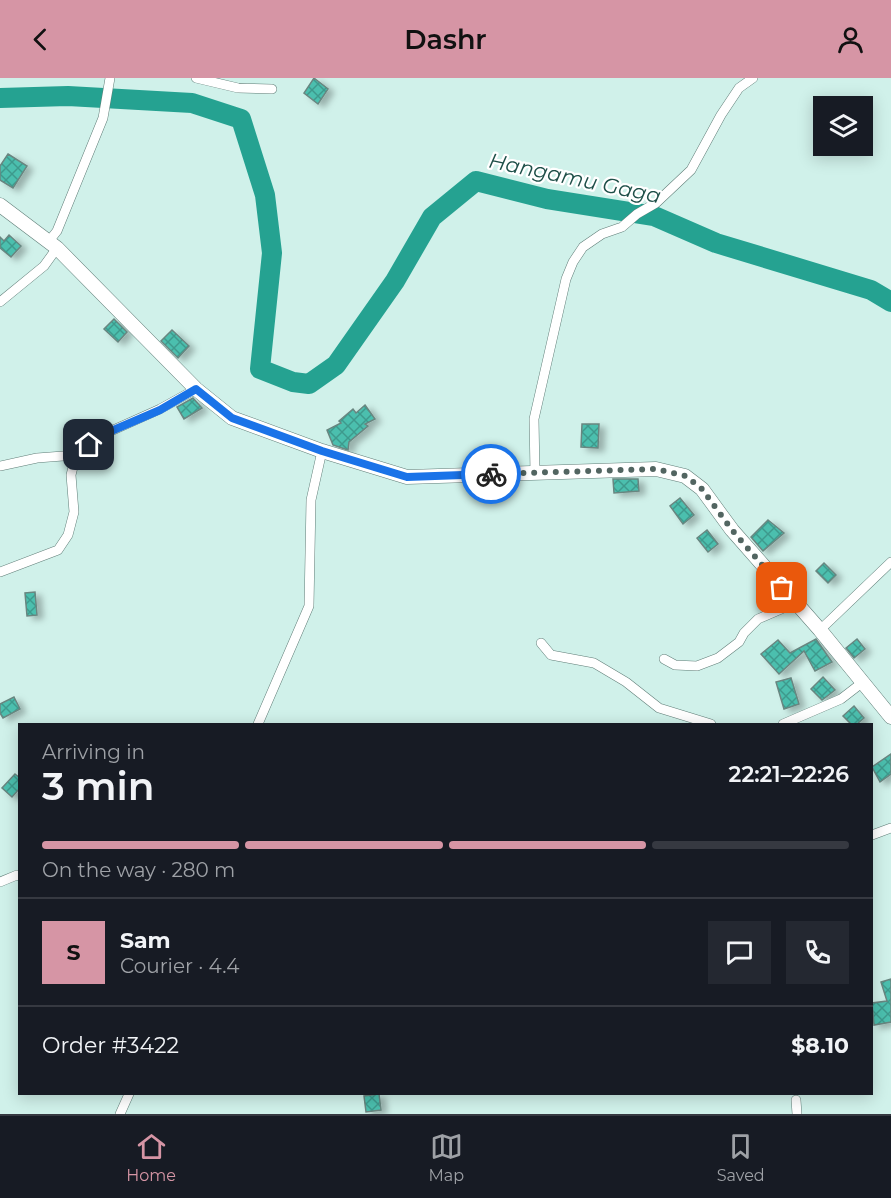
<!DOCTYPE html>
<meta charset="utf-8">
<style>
:root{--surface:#171b24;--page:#242831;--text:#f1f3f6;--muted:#9ea1a6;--line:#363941;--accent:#d695a5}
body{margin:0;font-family:Montserrat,sans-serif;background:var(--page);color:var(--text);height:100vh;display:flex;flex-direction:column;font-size:22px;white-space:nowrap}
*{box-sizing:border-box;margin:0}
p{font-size:20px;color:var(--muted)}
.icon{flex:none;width:33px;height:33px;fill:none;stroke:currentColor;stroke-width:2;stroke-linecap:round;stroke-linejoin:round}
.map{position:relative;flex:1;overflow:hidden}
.panel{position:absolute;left:18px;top:645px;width:855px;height:372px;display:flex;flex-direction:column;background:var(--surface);border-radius:0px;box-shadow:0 3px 15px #0003}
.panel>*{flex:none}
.buttons{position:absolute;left:813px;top:18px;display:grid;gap:12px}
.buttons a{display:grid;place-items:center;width:60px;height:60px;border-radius:0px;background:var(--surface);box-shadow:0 3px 15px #0003;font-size:30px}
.pin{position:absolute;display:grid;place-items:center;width:51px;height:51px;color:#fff;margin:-26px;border-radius:12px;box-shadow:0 3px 9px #0006}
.courier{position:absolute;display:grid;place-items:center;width:60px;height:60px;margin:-30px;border:4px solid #1a73e8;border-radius:50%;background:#fff;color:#222;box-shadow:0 2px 8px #0007}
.head em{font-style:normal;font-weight:600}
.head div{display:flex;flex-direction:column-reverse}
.head{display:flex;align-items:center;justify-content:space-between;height:102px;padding:0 24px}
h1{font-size:39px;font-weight:600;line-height:45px}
.bar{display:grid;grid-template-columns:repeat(4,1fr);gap:9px 6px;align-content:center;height:72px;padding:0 24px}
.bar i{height:8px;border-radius:4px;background:var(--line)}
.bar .selected{background:var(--accent)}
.bar p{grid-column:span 4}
.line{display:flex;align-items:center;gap:15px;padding:0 24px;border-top:2px solid var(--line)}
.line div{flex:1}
.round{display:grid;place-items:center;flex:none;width:63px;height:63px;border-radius:0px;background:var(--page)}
header{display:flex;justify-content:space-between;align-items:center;height:78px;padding:0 24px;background:var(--accent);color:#111;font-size:27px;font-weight:600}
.menu{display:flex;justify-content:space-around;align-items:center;height:84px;border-top:2px solid var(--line);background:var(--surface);font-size:16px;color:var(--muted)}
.menu a{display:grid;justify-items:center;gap:3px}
.menu .selected{color:var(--accent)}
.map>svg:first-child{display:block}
</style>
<header><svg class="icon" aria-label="back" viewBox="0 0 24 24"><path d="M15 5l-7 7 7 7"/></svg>Dashr<svg class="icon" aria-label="person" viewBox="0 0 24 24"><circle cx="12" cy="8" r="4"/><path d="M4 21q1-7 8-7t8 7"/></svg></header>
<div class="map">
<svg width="891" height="1036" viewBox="0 0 891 1036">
<defs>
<pattern id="building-cross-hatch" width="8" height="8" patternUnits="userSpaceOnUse" patternTransform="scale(1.5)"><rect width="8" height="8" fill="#4cbfae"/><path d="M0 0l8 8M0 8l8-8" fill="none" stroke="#3e9a8d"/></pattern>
<filter id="shadow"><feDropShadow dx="6" dy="3.5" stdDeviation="3" flood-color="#0004"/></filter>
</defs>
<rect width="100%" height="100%" fill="#d0f1ea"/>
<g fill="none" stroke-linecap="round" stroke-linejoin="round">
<path stroke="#25a291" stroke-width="20" d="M 0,20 L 68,18 L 192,25 L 241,41 L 265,117 L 272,175 L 260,291 L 293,304 L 309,306 L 336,287 L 395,203 L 432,139 L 476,103 L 547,121 L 654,138 L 716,165 L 871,212 L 891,224"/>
</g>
<path fill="url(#building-cross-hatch)" stroke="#698680" stroke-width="1.5" filter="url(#shadow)" d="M 314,0 L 328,11 L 318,26 L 304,15 Z
M 8,76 L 27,88 L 13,110 L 0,102 L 0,88 Z
M 9,157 L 21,168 L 11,179 L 0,170 L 0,159 L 4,163 Z
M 114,241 L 127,254 L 118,264 L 104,251 Z
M 172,252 L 189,268 L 178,280 L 161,263 Z
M 193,320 L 202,330 L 184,341 L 177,329 Z
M 365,327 L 375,341 L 365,346 L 368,348 L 349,364 L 348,372 L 333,367 L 327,352 L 341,345 L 339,343 L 353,331 L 356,335 Z
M 582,346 L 599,346 L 598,370 L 581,369 Z
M 613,401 L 638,401 L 639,413 L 614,415 Z
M 680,420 L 694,437 L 683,446 L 670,428 Z
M 768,442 L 784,455 L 763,473 L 751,459 Z
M 707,452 L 718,466 L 708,474 L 697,460 Z
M 824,485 L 836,497 L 828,505 L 816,493 Z
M 35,514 L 37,537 L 27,538 L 25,515 Z
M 816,561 L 832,584 L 815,593 L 804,573 L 779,596 L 761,576 L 778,562 L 790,575 Z
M 857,561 L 865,571 L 854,580 L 846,570 Z
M 823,599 L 835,612 L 822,622 L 811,611 Z
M 791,600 L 799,626 L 784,631 L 776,604 Z
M 14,619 L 20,631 L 3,640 L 0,635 L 0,626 Z
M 854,628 L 864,640 L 857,646 L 851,646 L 843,638 Z
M 891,676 L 891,696 L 880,704 L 872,689 Z
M 15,696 L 20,700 L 20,710 L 12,719 L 2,710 Z
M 891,901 L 891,944 L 874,947 L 872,925 L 887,923 L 881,904 Z
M 379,1016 L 381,1032 L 366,1034 L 364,1018 Z"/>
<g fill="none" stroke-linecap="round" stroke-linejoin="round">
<defs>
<path id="street" d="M 196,0 L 238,10 L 272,11
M 49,163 L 57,153 L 103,40 L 110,0
M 0,224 L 44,188 L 57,170
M 0,388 L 37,380 L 76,377
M 535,395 L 534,341 L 566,201 L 573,184 L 583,169 L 602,156 L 622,149 L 637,136 L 656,125 L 691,92 L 721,37 L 739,10 L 753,0
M 0,494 L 58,472 L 68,457 L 74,434 L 71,397 L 76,377 L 102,357 L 160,331 L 196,311
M 820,552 L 891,484
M 541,565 L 551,577 L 594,585 L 626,604 L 659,630 L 711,646
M 664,581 L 675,587 L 697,588 L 718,580 L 739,564 L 744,555 L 758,541 L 795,525
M 258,646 L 309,528 L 311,422 L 322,373
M 783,646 L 841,621 L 863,604
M 872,757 L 891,750
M 0,804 L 17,797 L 20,798
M 796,1022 L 797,1036
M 120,1036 L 129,1016"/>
<path id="secondary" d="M 0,127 L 57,170 L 196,311 L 232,340 L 322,373 L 407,399 L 656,391 L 685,398 L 702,411 L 732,452 L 820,552 L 891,639"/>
</defs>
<use href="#street" stroke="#607e78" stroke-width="10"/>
<use href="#secondary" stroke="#607e78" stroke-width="15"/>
<use href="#street" stroke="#fff" stroke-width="9"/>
<use href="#secondary" stroke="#fff" stroke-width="14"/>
</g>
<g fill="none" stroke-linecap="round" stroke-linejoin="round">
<path stroke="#526561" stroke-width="6" stroke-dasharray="0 10.8" d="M 491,396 L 656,391 L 686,398 L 702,411 L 732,452 L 782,510"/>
<path stroke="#1a73e8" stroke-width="8" d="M 89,367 L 102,357 L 160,332 L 196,311 L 232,340 L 322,373 L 407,399 L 491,396"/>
</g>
<g text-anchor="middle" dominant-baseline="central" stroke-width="4.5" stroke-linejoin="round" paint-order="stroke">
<g font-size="21" font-style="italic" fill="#1e4f48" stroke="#fff">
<text transform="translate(575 100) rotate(12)">Hangamu Gaga</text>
</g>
</g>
</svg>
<div class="buttons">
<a><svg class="icon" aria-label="layers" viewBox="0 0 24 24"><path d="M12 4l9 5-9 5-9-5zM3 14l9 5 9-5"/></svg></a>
</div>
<div class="pin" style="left:782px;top:510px;background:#ea580c"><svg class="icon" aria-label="bag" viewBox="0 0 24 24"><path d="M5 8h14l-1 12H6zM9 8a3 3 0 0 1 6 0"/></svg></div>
<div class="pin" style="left:89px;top:367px;background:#1f2937"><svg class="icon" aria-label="home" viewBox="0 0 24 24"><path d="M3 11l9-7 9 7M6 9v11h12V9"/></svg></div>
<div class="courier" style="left:491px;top:396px"><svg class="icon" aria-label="bike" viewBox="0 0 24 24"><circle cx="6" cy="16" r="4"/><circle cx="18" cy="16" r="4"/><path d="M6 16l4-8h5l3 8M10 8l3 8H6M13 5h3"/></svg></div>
<section class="panel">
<div class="head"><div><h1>3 min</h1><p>Arriving in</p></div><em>22:21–22:26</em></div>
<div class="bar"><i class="selected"></i><i class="selected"></i><i class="selected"></i><i></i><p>On the way · 280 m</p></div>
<div class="line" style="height:108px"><b class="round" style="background:var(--accent);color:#111">S</b><div><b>Sam</b><p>Courier · 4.4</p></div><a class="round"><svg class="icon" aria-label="chat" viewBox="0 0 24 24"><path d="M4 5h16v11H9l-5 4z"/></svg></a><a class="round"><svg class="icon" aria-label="phone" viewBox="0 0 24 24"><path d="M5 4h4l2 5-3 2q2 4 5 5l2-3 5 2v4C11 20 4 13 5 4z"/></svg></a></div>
<div class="line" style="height:78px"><div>Order #3422</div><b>$8.10</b></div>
</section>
</div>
<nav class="menu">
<a class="selected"><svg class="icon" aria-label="home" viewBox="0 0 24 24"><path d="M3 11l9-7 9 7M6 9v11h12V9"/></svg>Home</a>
<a><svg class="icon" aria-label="map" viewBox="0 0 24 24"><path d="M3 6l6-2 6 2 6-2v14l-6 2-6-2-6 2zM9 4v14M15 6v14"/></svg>Map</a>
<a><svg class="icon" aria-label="saved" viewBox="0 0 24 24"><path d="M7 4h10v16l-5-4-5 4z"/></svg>Saved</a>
</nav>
